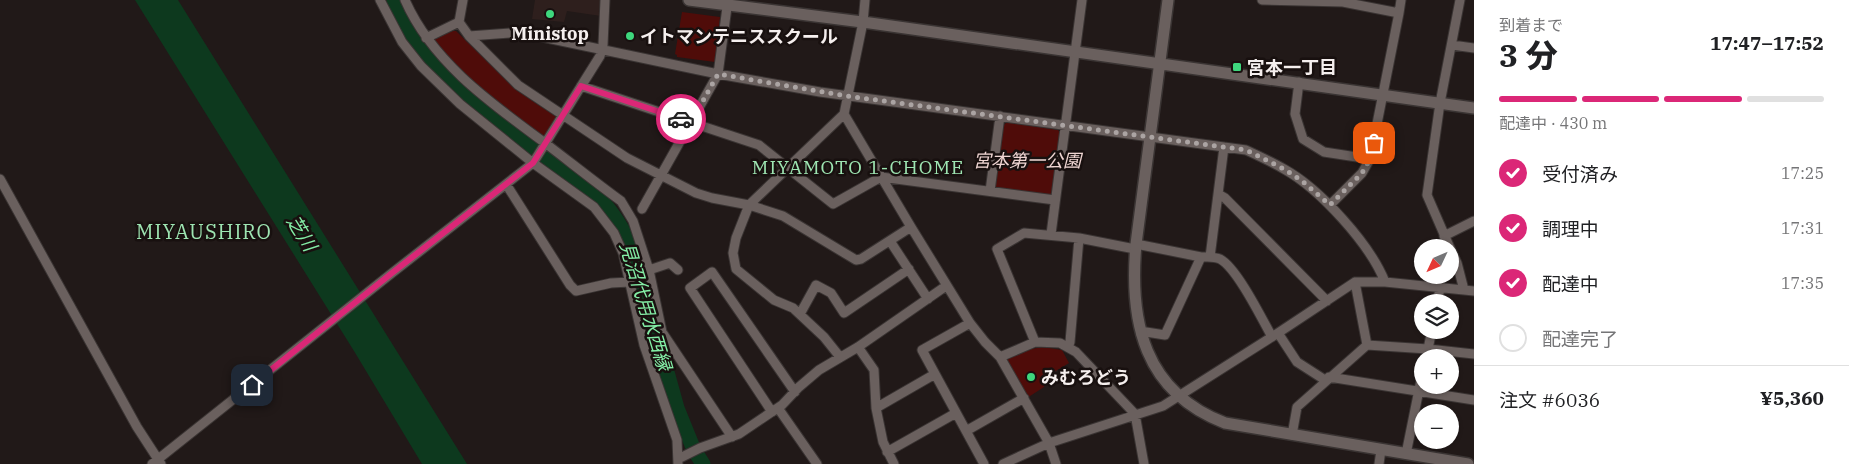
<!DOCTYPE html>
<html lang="ja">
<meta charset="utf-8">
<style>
:root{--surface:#fff;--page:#f2f2f2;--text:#202124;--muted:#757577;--line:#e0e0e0;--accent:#db2777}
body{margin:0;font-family:"IBM Plex Serif","Noto Sans JP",serif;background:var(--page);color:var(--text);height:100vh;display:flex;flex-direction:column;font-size:19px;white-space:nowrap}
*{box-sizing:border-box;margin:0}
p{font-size:16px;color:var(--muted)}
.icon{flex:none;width:28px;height:28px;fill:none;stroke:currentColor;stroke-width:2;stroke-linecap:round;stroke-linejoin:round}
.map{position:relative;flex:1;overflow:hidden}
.sheet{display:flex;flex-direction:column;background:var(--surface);width:375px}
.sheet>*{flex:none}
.needle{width:32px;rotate:226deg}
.tools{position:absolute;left:1414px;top:239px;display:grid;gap:10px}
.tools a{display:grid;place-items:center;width:45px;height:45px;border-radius:50%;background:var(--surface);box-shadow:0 1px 4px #0004;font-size:25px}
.pin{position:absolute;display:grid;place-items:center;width:42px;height:42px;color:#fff;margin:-21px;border-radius:10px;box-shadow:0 2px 8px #0006}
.courier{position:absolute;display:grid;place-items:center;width:50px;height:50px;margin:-25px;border:4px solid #db2777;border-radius:50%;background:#fff;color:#222;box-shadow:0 1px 6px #0007}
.overview em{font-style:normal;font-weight:800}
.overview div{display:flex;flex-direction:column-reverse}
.overview{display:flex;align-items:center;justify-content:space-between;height:85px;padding:0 25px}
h1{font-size:32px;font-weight:800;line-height:38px}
.bar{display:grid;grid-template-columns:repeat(4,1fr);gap:8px 5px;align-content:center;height:60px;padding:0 25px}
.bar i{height:6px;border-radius:4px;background:var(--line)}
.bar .current{background:var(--accent)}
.bar p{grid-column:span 4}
.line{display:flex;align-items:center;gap:12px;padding:0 25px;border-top:1px solid var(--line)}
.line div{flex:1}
ol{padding:0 25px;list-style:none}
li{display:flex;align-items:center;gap:15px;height:55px}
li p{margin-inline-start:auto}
li .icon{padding:5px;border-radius:50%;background:var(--accent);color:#fff;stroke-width:4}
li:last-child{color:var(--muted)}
li i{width:28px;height:28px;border:2px solid var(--line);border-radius:50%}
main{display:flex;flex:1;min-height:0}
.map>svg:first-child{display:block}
</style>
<main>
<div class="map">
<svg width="1474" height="464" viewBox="0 0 1474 464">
<rect width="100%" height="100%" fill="#211918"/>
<path fill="#2e1f1d" d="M 535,0 L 601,0 L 601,16 L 567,11 L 564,22 L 532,19 Z"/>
<path fill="#4f0c09" d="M 682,12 L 720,17 L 715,62 L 677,57 L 677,55 L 675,54 Z
M 453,31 L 456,31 L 516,90 L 555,116 L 556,119 L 545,138 L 512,117 L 458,69 L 433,42 L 435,38 Z
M 1007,122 L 1058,130 L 1060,133 L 1052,194 L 1048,196 L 998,189 L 995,187 L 1003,126 Z
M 1043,347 L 1062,350 L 1069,363 L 1049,375 L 1044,387 L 1027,398 L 1007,362 L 1008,358 L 1031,349 Z"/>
<path fill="#0d391e" d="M 135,0 L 178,0 L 467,464 L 422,464 L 354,351 Z"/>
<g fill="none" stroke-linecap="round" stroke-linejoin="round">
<path stroke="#0d391e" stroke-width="15" d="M 394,0 L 404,24 L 417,46 L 433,64 L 467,96 L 503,125 L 598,197 C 615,214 625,232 634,253 L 677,408 L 694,450 L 703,464"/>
<defs>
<path id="street" d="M 380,0 L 402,42 L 421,66 L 460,104 L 533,163 L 594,207 L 614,233 L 623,253 L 644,345 L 677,440 L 678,464
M 405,0 C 432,62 492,104 545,143 C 570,162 595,182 621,201 L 633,221 L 649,270 L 662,332 L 732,437
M 463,0 L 459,22 L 469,36 L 518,85 L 627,158 L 696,193 L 712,198 L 749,205 L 783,216 L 856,260 L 861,259 L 911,227
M 1262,0 L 1343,2 L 1399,13 L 1401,0
M 469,36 L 511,33 L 528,34 L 718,74 L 820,92 L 1246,150 C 1259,156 1272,162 1284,169 C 1320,189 1370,244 1385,282
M 426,38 L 459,22
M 1452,45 L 1474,48
M 1299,82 L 1295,114 L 1303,139 L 1324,152 L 1370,159
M 581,86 L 759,145 L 833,204 L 881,177 L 1055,200
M 844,114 L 911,227 L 970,323 L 985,342 L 1000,357 L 1049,443 L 1056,464
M 0,179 L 137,427 L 161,464
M 506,184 L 570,285 L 576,291 L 611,283 L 630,282
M 990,191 L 1000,116
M 1218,194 L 1225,198 L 1327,301
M 1330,205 L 1362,173 L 1370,159 L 1399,13
M 642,209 L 718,74 L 728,0
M 1051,234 L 1082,0
M 1444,236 L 1474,221
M 890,241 L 928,299
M 1136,244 L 1201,257 C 1207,257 1214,256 1220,259 C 1237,268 1262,319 1272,337
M 1450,248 L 1427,195 L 1440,103 L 1460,0
M 1450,248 L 1457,263 L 1464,290
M 1210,257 L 1224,147
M 649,270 L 670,263 L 678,270
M 1355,282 L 1367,345
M 1437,302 L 1440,289
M 800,314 L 816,285 L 831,293 L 844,313 L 909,269
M 970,323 L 922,350 L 984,464
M 1278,333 L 1297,362 L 1325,380
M 1141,334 L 1146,332 L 1165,335 L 1201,257
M 1035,342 L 997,249 L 1024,233 L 1079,238 L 1135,249
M 858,347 L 874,370 L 876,408
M 1068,347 L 1070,342 L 1079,238
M 840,357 L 824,337 L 793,308 L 774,300 L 736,269 L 733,253 L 736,238 L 749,205 L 844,114 L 863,22 L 865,0
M 1000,357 L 1035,342 L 1060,343 L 1076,352 L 1135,414 L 1144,464
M 1426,358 L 1432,330
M 1329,377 L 1474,400
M 778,408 L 817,464
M 772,412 L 690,288 L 712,272 L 795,392
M 966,431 L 1024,398
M 1292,435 L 1297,407 L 1367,345 L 1428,349 L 1474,354
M 887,452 L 956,413
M 1406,454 L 1422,375
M 678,459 L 700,448 L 739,434 L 782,405 L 799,387 L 819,370 L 858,347 L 946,286
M 152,464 L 392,273 L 533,163 L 600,56 L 603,45 L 605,0
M 894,464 L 883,442 L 876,408 L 935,374
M 1003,464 L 1049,443 L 1163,406 L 1278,333 L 1355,282 L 1385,282 L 1474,291
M 1379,464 L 1381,450"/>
<path id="secondary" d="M 689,0 L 870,23 L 1474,108
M 1168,0 L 1136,244 C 1129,322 1144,392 1225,423 L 1468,464"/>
</defs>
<use href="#street" stroke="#3a3433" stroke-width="11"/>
<use href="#secondary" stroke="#3a3433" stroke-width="14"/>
<use href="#street" stroke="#6a605e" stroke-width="9"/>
<use href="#secondary" stroke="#6a605e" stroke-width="11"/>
</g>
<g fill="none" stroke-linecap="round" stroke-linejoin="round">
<path stroke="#aba4a3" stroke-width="5" stroke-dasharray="0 9" d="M 681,119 L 691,122 L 718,74 L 847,96 L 1246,150 L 1284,169 L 1302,181 L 1330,205 L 1362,173 L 1370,159 L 1374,143"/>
<path stroke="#db2777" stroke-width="6" d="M 252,385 L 392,273 L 533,163 L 581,86 L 681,119"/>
</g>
<g fill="#3ed77d" stroke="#18100f" stroke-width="2">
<circle cx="550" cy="14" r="5"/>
<circle cx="630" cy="36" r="5"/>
<rect x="1232" y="62" width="10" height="10" rx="2.5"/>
<circle cx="1031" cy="377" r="5"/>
</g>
<g text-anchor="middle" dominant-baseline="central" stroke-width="5" stroke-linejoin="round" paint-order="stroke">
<g font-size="18" font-weight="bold" fill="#f5efee" stroke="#18100f" text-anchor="start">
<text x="550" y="33" text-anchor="middle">Ministop</text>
<text x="640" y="36">イトマンテニススクール</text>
<text x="1247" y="67">宮本一丁目</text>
<text x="1041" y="377">みむろどう</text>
</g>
<g font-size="18" font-style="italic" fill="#efd5d2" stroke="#18100f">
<text x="1027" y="160">宮本第一公園</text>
</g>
<g font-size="19" letter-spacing="1" fill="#9ee5b2" stroke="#18100f">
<text x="858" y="167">MIYAMOTO 1-CHOME</text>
</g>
<g font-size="19" font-style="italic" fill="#84eea6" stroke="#18100f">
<text transform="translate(302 233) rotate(58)">芝川</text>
<text transform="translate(646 306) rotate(73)">見沼代用水西縁</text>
</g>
<g font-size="20" letter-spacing="1" fill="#9ee5b2" stroke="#18100f">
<text x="204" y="231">MIYAUSHIRO</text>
</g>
</g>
</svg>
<div class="tools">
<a><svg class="needle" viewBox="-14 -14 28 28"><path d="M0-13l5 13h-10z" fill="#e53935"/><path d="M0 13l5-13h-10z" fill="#757577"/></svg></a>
<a><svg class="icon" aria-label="layers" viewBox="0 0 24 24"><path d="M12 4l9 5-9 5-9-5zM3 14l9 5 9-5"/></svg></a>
<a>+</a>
<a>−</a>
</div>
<div class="pin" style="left:1374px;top:143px;background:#ea580c"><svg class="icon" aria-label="bag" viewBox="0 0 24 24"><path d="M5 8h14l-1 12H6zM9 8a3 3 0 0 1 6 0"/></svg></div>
<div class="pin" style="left:252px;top:385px;background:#1f2937"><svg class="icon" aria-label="home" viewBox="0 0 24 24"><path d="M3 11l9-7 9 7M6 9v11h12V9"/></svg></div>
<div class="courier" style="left:681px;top:119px"><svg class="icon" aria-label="car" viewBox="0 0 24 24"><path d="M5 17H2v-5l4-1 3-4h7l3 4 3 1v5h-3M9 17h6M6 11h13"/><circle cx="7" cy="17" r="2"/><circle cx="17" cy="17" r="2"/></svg></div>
</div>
<section class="sheet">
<div class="overview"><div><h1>3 分</h1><p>到着まで</p></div><em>17:47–17:52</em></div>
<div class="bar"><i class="current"></i><i class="current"></i><i class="current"></i><i></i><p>配達中 · 430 m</p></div>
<ol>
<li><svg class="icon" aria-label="check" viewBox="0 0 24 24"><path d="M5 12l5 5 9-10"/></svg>受付済み<p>17:25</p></li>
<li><svg class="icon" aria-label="check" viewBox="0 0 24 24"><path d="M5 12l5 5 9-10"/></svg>調理中<p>17:31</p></li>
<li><svg class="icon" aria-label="check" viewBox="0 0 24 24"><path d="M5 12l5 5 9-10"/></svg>配達中<p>17:35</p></li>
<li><i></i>配達完了</li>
</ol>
<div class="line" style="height:65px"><div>注文 #6036</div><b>¥5,360</b></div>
</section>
</main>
